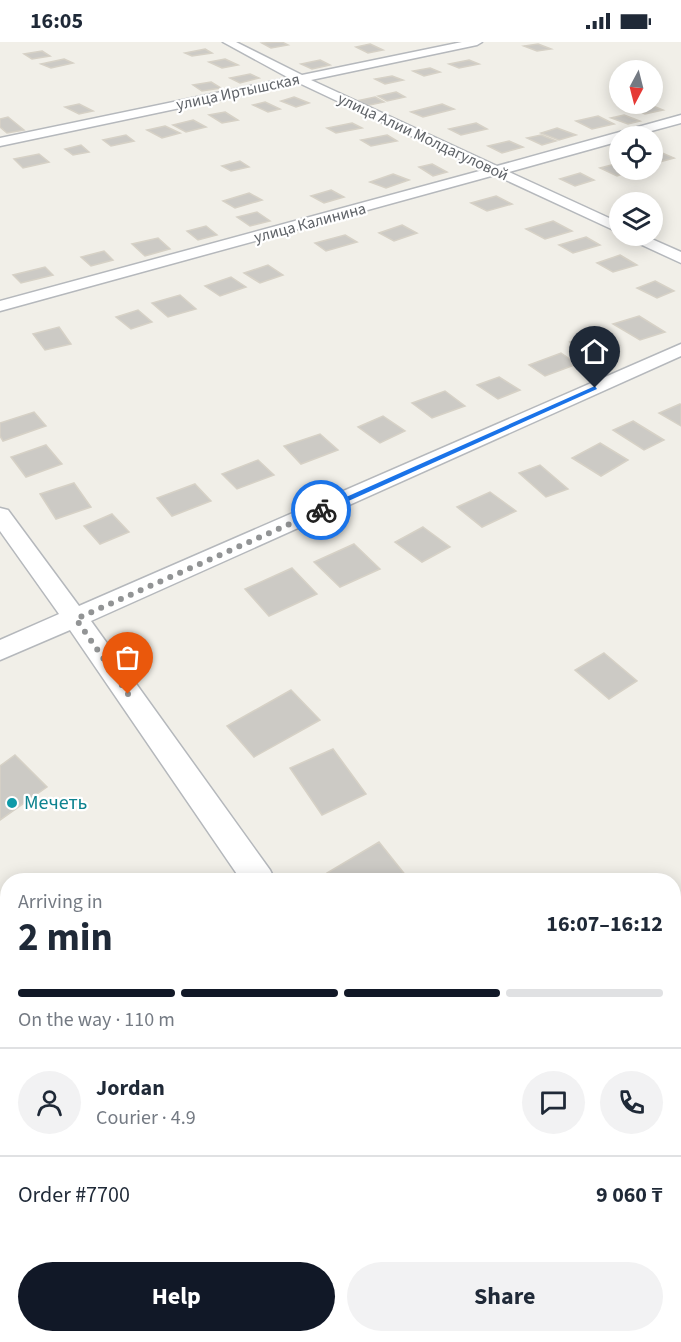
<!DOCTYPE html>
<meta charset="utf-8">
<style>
:root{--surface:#fff;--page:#f2f2f3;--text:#1f2937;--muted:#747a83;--line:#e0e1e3;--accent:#111827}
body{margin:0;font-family:"Source Sans 3",sans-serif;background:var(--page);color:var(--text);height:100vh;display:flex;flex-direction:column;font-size:22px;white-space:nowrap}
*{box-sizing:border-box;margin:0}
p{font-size:20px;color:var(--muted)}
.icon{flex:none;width:33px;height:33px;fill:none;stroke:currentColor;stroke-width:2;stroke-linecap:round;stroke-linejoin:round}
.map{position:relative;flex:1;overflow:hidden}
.drawer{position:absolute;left:0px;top:831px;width:681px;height:470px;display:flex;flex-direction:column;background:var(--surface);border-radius:24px 24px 0 0;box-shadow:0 3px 15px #0003}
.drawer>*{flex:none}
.needle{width:39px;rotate:187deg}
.fabs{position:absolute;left:609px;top:18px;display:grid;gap:12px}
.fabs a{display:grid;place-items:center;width:54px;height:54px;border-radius:50%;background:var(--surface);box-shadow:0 3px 15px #0003;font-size:30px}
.pin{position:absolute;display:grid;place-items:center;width:51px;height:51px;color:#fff;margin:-62px -26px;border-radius:50% 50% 50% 0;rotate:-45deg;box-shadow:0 0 6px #0007}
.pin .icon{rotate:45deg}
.courier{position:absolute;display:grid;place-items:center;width:60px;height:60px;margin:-30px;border:4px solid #1a73e8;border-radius:50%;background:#fff;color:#222;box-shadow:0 2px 8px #0007}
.headline em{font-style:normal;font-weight:700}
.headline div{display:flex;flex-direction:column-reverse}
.headline{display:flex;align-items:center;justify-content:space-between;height:102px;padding:0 18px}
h1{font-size:39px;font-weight:700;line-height:45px}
.bar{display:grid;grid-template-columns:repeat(4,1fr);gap:9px 6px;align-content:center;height:72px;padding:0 18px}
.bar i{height:8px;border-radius:4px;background:var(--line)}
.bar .selected{background:var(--accent)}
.bar p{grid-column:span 4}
.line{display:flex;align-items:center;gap:15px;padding:0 18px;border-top:2px solid var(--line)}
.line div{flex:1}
.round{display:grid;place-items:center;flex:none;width:63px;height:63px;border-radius:32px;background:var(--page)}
.cta{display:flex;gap:12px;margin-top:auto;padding:12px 18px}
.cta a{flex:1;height:69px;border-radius:36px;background:var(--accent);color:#fff;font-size:24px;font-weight:700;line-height:69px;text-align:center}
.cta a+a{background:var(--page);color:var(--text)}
.status{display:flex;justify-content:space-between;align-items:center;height:42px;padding:0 30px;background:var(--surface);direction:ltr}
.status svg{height:16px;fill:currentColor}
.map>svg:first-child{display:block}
</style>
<div class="status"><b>16:05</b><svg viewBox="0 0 49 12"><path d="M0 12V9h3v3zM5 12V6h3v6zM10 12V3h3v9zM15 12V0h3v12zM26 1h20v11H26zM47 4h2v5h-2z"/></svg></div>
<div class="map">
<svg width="681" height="1300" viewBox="0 0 681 1300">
<rect width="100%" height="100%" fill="#f1efe8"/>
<path fill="#cccac5" stroke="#d6d1c6" stroke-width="1.5" d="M 282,0 L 288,3 L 271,6 L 262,1 Z
M 370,2 L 383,8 L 368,11 L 356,5 Z
M 538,2 L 551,7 L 537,9 L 524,4 Z
M 205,7 L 212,11 L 192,14 L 185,11 Z
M 42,9 L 50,14 L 32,17 L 24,12 Z
M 64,17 L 73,21 L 51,26 L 41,22 Z
M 225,17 L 238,23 L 222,26 L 209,20 Z
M 320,18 L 330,23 L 312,27 L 301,22 Z
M 469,18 L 479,22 L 459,26 L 449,22 Z
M 430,26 L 440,30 L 424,34 L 413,29 Z
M 250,32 L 259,36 L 240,41 L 230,36 Z
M 392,34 L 403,38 L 385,42 L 375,37 Z
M 211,40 L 221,46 L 202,49 L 193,43 Z
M 396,50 L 405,55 L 387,59 L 378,54 Z
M 294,55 L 309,61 L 296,65 L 281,59 Z
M 375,55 L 384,60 L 365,64 L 356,59 Z
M 265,60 L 280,67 L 268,70 L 253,63 Z
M 79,62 L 93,69 L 79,72 L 65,65 Z
M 442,62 L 454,67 L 423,75 L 411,70 Z
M 648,62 L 663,68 L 645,72 L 629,65 Z
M 225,70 L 238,78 L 222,81 L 209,73 Z
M 624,73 L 640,79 L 628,82 L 611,76 Z
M 598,74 L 614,82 L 592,87 L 576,79 Z
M 8,75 L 24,88 L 7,91 L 0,85 L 0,77 Z
M 193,78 L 206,85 L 186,90 L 173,83 Z
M 352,81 L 362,86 L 336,91 L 327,86 Z
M 476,81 L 487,87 L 461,93 L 449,87 Z
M 165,84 L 180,91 L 162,96 L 147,88 Z
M 557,86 L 576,93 L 559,98 L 541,91 Z
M 126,93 L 134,99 L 111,104 L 103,98 Z
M 387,93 L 397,99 L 371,104 L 361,98 Z
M 541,93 L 556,99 L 542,103 L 527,96 Z
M 509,99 L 523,105 L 502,111 L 488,104 Z
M 81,103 L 89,110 L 73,113 L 65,107 Z
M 652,107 L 653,107 L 674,116 L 652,122 Z
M 39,112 L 49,120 L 23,126 L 14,117 Z
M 240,119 L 249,125 L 231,129 L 222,124 Z
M 432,122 L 447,130 L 433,134 L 419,125 Z
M 615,122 L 620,124 L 620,128 L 632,129 L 617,134 L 600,126 Z
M 580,131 L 594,138 L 575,144 L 560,137 Z
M 393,132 L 409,138 L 386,146 L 370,140 Z
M 331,148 L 344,155 L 324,161 L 311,154 Z
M 249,151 L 262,158 L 235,166 L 223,159 Z
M 496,154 L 512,162 L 487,169 L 471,161 Z
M 257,170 L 270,179 L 250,184 L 237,175 Z
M 553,179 L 572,189 L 545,197 L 526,187 Z
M 402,183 L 417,191 L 394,199 L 379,191 Z
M 206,184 L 217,193 L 198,198 L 187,189 Z
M 345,193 L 357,200 L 326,209 L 315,201 Z
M 586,195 L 600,203 L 573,211 L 559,203 Z
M 158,196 L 170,207 L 145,214 L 132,202 Z
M 104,209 L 113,218 L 91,224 L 81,215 Z
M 620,213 L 637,223 L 613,230 L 597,221 Z
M 268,223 L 283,233 L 260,241 L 244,231 Z
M 45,225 L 53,233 L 21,241 L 13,233 Z
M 231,235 L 246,245 L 220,254 L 205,244 Z
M 655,239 L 674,249 L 657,256 L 637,246 Z
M 180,253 L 196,267 L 168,275 L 152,261 Z
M 138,268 L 152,280 L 131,287 L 116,275 Z
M 639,274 L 665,290 L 640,298 L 613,282 Z
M 59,285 L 71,302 L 45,308 L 33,292 Z
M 599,291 L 619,303 L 589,313 L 570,300 Z
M 561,311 L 577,322 L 545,334 L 529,323 Z
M 499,335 L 520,348 L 498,357 L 477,343 Z
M 445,349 L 465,364 L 432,376 L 412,361 Z
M 680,362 L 681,363 L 681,384 L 659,371 Z
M 34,370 L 46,384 L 3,399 L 0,394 L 0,381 Z
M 383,374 L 405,389 L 380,401 L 358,385 Z
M 633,379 L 664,398 L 644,408 L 613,388 Z
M 320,392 L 338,408 L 301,422 L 284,404 Z
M 600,401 L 628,418 L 601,434 L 572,416 Z
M 46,403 L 62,422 L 26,435 L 11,415 Z
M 258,418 L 274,433 L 237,447 L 222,432 Z
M 540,423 L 568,447 L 546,455 L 519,431 Z
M 74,441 L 91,465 L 56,477 L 40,452 Z
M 195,442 L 211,459 L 172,474 L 157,456 Z
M 490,450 L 516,469 L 482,485 L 457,465 Z
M 112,472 L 129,490 L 100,502 L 84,484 Z
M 423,485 L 450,505 L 422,520 L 395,500 Z
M 354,502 L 380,527 L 340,545 L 314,520 Z
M 292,526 L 317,552 L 269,574 L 245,547 Z
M 604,611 L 637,639 L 609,657 L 575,628 Z
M 291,648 L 320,678 L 254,715 L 227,684 Z
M 333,707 L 366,752 L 322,773 L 290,726 Z
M 15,713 L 47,745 L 0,778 L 0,724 Z
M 379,800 L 407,835 L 401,838 L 332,838 L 327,831 Z"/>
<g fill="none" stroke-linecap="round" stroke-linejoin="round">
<defs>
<path id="minor" d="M 223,0 L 236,0 L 302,33 L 462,0 L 482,0 L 477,3 L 311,38 L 497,124 L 681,73 L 681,81 L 633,94 L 620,94 L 620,99 L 509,130 L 620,181 L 620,191 L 495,133 L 0,269 L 0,259 L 483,128 L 299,41 L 0,104 L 0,96 L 289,36 Z
M 626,194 L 645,194 L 681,210 L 681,221 L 629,197 Z
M 681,302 L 681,314 L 91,579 L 270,828 L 275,838 L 241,838 L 70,588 L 0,618 L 0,598 L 59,572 L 0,489 L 0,466 L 8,468 L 79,564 Z
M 681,1024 L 681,1066 L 674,1069 L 674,1028 Z
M 386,1293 L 435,1293 L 432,1300 L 383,1300 Z
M 558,1293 L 604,1293 L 607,1300 L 561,1300 Z"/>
</defs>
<use href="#minor" stroke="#b5b8bc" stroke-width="3"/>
<use href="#minor" fill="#fff" fill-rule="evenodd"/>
</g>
<path fill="#1a73e8" d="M 595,344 L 597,347 L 324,470 L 317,468 Z"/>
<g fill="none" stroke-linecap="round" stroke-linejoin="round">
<path stroke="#929495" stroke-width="6" stroke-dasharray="0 10.8" d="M 128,652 L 76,577 L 321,468"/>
</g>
<circle fill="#0f9aa8" stroke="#fff" stroke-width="2" cx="12" cy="761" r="6"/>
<g text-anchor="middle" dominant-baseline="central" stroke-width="4.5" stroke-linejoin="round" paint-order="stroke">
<g font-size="16" fill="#5f6368" stroke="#fff">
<text transform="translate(238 50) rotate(-12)">улица Иртышская</text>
<text transform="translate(423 95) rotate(25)">улица Алии Молдагуловой</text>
<text transform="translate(310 181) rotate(-15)">улица Калинина</text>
</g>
<g font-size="20" fill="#0d838f" stroke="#fff" text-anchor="start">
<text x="24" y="761">Мечеть</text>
</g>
</g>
</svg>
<div class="fabs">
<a><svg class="needle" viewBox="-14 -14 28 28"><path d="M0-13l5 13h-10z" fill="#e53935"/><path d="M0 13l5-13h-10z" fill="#747a83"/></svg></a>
<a><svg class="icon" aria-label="locate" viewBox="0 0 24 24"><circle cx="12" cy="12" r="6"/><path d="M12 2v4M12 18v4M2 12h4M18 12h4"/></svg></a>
<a><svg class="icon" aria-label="layers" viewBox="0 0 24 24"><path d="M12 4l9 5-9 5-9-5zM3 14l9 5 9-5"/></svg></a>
</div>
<div class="pin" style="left:128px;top:652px;background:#ea580c"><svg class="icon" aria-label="bag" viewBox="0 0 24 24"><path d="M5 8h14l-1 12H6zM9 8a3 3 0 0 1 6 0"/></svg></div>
<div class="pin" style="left:595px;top:346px;background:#1f2937"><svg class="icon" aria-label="home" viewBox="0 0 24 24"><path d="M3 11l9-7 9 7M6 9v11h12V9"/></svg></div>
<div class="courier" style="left:321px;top:468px"><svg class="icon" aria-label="bike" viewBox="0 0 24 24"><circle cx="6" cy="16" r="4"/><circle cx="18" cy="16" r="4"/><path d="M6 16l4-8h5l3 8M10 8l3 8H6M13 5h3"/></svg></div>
<section class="drawer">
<div class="headline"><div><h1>2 min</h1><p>Arriving in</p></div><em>16:07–16:12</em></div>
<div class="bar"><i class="selected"></i><i class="selected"></i><i class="selected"></i><i></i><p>On the way · 110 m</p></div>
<div class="line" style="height:108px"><a class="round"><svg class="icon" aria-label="person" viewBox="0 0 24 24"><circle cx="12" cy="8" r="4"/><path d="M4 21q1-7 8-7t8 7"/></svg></a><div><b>Jordan</b><p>Courier · 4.9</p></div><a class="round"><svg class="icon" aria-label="chat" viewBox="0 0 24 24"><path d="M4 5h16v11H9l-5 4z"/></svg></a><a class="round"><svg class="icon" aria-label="phone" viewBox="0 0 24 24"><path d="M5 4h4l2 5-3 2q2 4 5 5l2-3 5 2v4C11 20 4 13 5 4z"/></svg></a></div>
<div class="line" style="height:78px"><div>Order #7700</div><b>9 060 ₸</b></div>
<div class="cta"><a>Help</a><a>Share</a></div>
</section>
</div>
